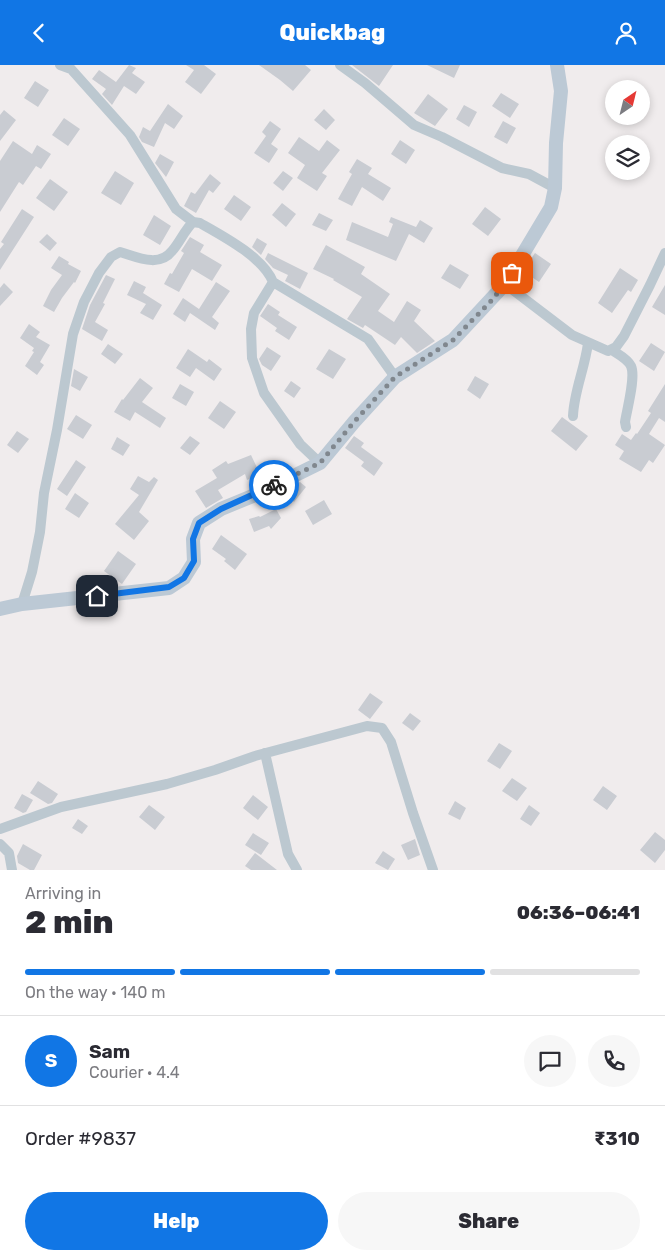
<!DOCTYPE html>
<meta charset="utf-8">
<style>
:root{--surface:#fff;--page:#f7f7f7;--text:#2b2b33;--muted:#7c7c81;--line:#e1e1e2;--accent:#1176e5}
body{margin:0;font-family:Rubik,sans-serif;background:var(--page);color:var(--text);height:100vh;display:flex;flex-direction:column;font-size:19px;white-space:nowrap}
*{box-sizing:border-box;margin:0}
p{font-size:16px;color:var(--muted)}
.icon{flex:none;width:28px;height:28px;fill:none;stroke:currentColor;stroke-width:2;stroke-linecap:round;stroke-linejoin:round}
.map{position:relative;height:805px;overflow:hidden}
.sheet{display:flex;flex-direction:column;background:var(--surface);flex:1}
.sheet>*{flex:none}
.needle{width:32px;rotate:35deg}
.tools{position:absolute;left:605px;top:15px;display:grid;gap:10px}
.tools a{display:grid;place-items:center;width:45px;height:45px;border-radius:50%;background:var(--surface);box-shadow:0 2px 8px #0003;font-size:25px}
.pin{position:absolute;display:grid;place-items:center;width:42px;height:42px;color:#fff;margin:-21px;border-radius:10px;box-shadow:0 2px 8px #0006}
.courier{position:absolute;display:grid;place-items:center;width:50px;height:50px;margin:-25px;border:4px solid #1176e5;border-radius:50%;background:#fff;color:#222;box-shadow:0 1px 6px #0007}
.headline em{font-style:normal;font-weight:800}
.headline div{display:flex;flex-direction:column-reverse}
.headline{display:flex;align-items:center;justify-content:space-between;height:85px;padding:0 25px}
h1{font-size:32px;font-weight:800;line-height:38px}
.bar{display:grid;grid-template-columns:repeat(4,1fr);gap:8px 5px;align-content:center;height:60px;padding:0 25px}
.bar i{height:6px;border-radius:4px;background:var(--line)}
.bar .active{background:var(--accent)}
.bar p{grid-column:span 4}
.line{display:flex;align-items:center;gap:12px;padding:0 25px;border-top:1px solid var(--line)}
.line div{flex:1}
.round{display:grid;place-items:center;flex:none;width:52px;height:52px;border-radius:26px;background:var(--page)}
.cta{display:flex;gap:10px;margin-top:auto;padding:10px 25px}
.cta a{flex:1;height:58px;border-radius:30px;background:var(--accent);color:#fff;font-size:20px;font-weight:800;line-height:58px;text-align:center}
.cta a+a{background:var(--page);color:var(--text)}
header{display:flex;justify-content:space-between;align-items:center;height:65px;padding:0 25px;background:var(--accent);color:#fff;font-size:22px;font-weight:800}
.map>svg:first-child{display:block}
</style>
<header><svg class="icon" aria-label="back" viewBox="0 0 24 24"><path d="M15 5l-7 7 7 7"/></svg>Quickbag<svg class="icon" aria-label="person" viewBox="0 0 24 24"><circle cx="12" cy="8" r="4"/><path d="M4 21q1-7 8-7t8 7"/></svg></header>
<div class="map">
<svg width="665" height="805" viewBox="0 0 665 805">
<rect width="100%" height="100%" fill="#f0eced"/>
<path fill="#c9ccd2" d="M 129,0 L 136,3 L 132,8 L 145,17 L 136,29 L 124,21 L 112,40 L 102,29 L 106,24 L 92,14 L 99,5 L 116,17 Z
M 186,0 L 204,0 L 216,9 L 201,29 L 185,17 L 194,5 Z
M 259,0 L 305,0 L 311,5 L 293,26 L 280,15 Z
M 352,0 L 393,0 L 379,21 Z
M 427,0 L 460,0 L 454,13 Z
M 35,16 L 49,25 L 38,42 L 24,33 Z
M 501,28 L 519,39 L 510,53 L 492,41 Z
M 428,29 L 448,44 L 435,61 L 414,48 Z
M 168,39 L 183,51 L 174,64 L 165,58 L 154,82 L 142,77 L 139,72 L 143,62 L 150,66 Z
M 464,40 L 477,47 L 469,62 L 456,54 Z
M 324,44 L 335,55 L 326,65 L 314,55 Z
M 4,45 L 16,55 L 0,76 L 0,50 Z
M 64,53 L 80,64 L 68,81 L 52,70 Z
M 270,56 L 281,64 L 271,79 L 278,84 L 269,98 L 254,88 L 266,71 L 262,67 Z
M 503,56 L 516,63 L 507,79 L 494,72 Z
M 299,72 L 319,86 L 327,75 L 340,85 L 322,108 L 327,111 L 317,126 L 297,113 L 305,100 L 288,88 Z
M 400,75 L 415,85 L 406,99 L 391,89 Z
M 13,76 L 32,89 L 37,80 L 51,89 L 41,104 L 36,101 L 23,120 L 19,117 L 0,147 L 0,96 Z
M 160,89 L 174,97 L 166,112 L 155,98 Z
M 357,94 L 372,103 L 368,109 L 391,123 L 383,136 L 362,122 L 352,141 L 338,134 L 352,109 L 349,107 Z
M 115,106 L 134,118 L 121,140 L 101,128 Z
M 283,106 L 293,113 L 283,126 L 273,118 Z
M 210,109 L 221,118 L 213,128 L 209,125 L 196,148 L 184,141 L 191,127 L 195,129 Z
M 50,114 L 68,127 L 54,146 L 36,133 Z
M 234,130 L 251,142 L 241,156 L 224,144 Z
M 282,138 L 296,149 L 286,162 L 272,150 Z
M 485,142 L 501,154 L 488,171 L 472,159 Z
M 22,144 L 34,152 L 0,205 L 0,184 L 4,179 L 1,177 Z
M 319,148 L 333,155 L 326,166 L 312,160 Z
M 154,150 L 171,161 L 160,180 L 143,170 Z
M 391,152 L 416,162 L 420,155 L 433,163 L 424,178 L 409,169 L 396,196 L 346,175 L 352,157 L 388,172 L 393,159 L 389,157 Z
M 47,169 L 57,178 L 50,186 L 39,177 Z
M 190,172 L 204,180 L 200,187 L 222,200 L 212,216 L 192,204 L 179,227 L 164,219 L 170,208 L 172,209 L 184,188 L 181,186 Z
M 257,173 L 267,179 L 261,190 L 252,182 Z
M 326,180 L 365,202 L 361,209 L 390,229 L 378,246 L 394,257 L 407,236 L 421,245 L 414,256 L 435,276 L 417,288 L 401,272 L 395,280 L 365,260 L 363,263 L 347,254 L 362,232 L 333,215 L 334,214 L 313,204 Z
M 268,188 L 308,208 L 300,224 L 285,216 L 288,210 L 273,203 L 265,194 Z
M 535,188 L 551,199 L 539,217 L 523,206 Z
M 59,191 L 69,197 L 68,199 L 81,206 L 75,218 L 74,217 L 62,233 L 54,247 L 43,241 L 51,225 L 62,210 L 51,203 Z
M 450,199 L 469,210 L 460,224 L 441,213 Z
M 620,203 L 638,215 L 631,227 L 628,225 L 612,248 L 598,238 Z
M 106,210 L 115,214 L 103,238 L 105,239 L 95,257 L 108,265 L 102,276 L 82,264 L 90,240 Z
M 134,216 L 146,222 L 143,228 L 162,240 L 153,255 L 140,248 L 146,239 L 127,230 Z
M 216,217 L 230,226 L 212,252 L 219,258 L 215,265 L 190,248 L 185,257 L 173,249 L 183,233 L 199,244 Z
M 4,218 L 13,227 L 0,241 L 0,223 Z
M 665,220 L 665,250 L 652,242 Z
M 268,239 L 280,247 L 278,250 L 297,262 L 289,275 L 275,266 L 277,263 L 260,251 Z
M 29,259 L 40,267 L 36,272 L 50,280 L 40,297 L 44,300 L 37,310 L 25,301 L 34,287 L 32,286 L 34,283 L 20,273 Z
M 651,278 L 665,287 L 654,306 L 639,296 Z
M 108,279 L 123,289 L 115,299 L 101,289 Z
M 267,282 L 281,291 L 271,306 L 262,300 L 259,294 Z
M 188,284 L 207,297 L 209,294 L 222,304 L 214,316 L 196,303 L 190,312 L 176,303 Z
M 329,284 L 346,294 L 333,314 L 316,304 Z
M 74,304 L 88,312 L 80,326 L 71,321 Z
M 475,311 L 489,319 L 480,334 L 467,325 Z
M 140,313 L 153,323 L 142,337 L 166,353 L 160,363 L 135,347 L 130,356 L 114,347 L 122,334 L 123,335 Z
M 291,316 L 301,323 L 294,333 L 284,326 Z
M 180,319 L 194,327 L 186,341 L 172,333 Z
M 665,319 L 665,357 L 659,353 L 649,369 L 665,380 L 653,398 L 649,395 L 641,407 L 619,394 L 624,386 L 615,380 L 622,369 L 631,375 L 636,368 L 637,369 L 651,348 L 648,346 Z
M 220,336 L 236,347 L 224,364 L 208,353 Z
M 76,350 L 92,360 L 83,374 L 67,364 Z
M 562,352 L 588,371 L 576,386 L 551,366 Z
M 17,366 L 29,374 L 18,388 L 7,380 Z
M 190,371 L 200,378 L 190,390 L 180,383 Z
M 354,371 L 364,378 L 361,382 L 383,398 L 374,411 L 361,401 L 364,397 L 345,383 Z
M 117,372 L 130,380 L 123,391 L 111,384 Z
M 251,390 L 260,409 L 247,415 L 245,409 L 218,425 L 223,433 L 206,443 L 195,426 L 217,413 L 212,405 L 226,396 L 228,399 Z
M 76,395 L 86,402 L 67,431 L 57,424 Z
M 138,411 L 149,417 L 154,412 L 158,415 L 139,447 L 149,456 L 134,475 L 115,459 L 139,430 L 130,424 Z
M 300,417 L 306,422 L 294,437 L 285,429 L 291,422 Z
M 75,428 L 89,438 L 79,453 L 65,444 Z
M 324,435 L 332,449 L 313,460 L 305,446 Z
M 276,444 L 281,453 L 271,464 L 269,461 L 254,467 L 249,454 L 259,451 L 260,452 Z
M 221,470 L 247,489 L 235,505 L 224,496 L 226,494 L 212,484 Z
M 118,486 L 136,499 L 122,519 L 104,506 Z
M 370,628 L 383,637 L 370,654 L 358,645 Z
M 410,648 L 421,656 L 413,666 L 402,658 Z
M 499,678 L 512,686 L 500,704 L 487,696 Z
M 512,713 L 527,723 L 517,736 L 502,726 Z
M 38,716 L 58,729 L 52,738 L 48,739 L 30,728 Z
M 603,721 L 617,731 L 607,745 L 593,735 Z
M 22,729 L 33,735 L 26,747 L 23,748 L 14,743 Z
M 253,730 L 268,742 L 258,755 L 243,743 Z
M 455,736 L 466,743 L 460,755 L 448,749 Z
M 149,740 L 165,752 L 155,765 L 139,752 Z
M 529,740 L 540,748 L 531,761 L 520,754 Z
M 78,754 L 88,761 L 82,769 L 72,763 Z
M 655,767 L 665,775 L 665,785 L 655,798 L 640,785 Z
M 253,768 L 269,778 L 261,790 L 245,780 Z
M 415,774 L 420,790 L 408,795 L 401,780 Z
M 23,779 L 42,790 L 34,805 L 30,805 L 18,798 L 17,791 Z
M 383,786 L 395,794 L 388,805 L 375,798 Z
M 255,788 L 277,805 L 251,805 L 245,801 Z"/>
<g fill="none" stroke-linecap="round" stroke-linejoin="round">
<path stroke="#bcc8d0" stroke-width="10" d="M 60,0 L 71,4 L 130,70 L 176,144 L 193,157
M 340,0 L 365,18 L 414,60 L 442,72 L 502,103 L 529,109 L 555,123
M 273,217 L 368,274 L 395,312
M 505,219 L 572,270 L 608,286 L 616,282 L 624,271 L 650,220 L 665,188
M 612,285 C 618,289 628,294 631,301 C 636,312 627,344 625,357 L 626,362
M 573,351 C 574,326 585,303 588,278
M 22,539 L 32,507 L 40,467 L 44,428 L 57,365 L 73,269 L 84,237 L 99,208 L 111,192 L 120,187 C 137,192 159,203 172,186 C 180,177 184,166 193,157 L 200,158 C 223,171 263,192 273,217 L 254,248 L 251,264 L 252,293 L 264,328 L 300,379 L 320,398
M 265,688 L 288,789 L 297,805
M 0,764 L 61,742 L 167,719 L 215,705 L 255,691 L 367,661 L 382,663 L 391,677 L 413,748 L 433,805
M 0,779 L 9,788 L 12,805"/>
<path stroke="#bcc9d5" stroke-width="14" d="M 0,544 L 22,539 L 169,523 L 184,513 L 194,497 L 193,474 L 199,458 L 221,444 L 255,430 L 320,398 L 354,357 L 395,312 L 453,275 L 505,219 L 551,142 L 555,123 L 556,78 L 561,26 L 557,0"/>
</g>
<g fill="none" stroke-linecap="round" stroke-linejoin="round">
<path stroke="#80878e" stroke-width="5" stroke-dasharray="0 9" d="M 274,420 L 320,398 L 354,357 L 395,312 L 453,275 L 491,236 L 505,219 L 512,208"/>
<path stroke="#1176e5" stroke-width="6" d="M 97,531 L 169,522 L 184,513 L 194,496 L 193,474 L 199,458 L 221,444 L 274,420"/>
</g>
</svg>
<div class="tools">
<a><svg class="needle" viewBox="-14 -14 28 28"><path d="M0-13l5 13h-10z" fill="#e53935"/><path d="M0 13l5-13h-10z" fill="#7c7c81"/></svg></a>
<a><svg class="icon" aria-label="layers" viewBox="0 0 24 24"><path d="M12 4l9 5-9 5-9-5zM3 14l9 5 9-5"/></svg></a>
</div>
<div class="pin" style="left:512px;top:208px;background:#ea580c"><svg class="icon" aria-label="bag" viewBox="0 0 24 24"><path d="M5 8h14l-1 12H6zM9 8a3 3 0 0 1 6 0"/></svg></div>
<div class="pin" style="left:97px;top:531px;background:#1f2937"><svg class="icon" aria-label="home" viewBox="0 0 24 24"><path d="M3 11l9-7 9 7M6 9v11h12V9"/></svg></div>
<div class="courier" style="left:274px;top:420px"><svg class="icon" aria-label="bike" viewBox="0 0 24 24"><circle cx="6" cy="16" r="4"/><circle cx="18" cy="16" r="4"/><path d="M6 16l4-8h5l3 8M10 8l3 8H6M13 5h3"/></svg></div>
</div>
<section class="sheet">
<div class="headline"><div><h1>2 min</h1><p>Arriving in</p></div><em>06:36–06:41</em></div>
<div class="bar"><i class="active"></i><i class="active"></i><i class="active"></i><i></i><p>On the way · 140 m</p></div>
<div class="line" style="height:90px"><b class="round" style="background:var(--accent);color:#fff">S</b><div><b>Sam</b><p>Courier · 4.4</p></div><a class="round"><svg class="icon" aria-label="chat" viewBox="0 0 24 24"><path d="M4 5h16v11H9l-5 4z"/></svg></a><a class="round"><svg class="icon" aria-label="phone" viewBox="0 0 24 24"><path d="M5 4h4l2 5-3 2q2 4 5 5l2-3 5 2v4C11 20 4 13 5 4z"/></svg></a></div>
<div class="line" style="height:65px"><div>Order #9837</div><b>₹310</b></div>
<div class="cta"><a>Help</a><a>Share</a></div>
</section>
